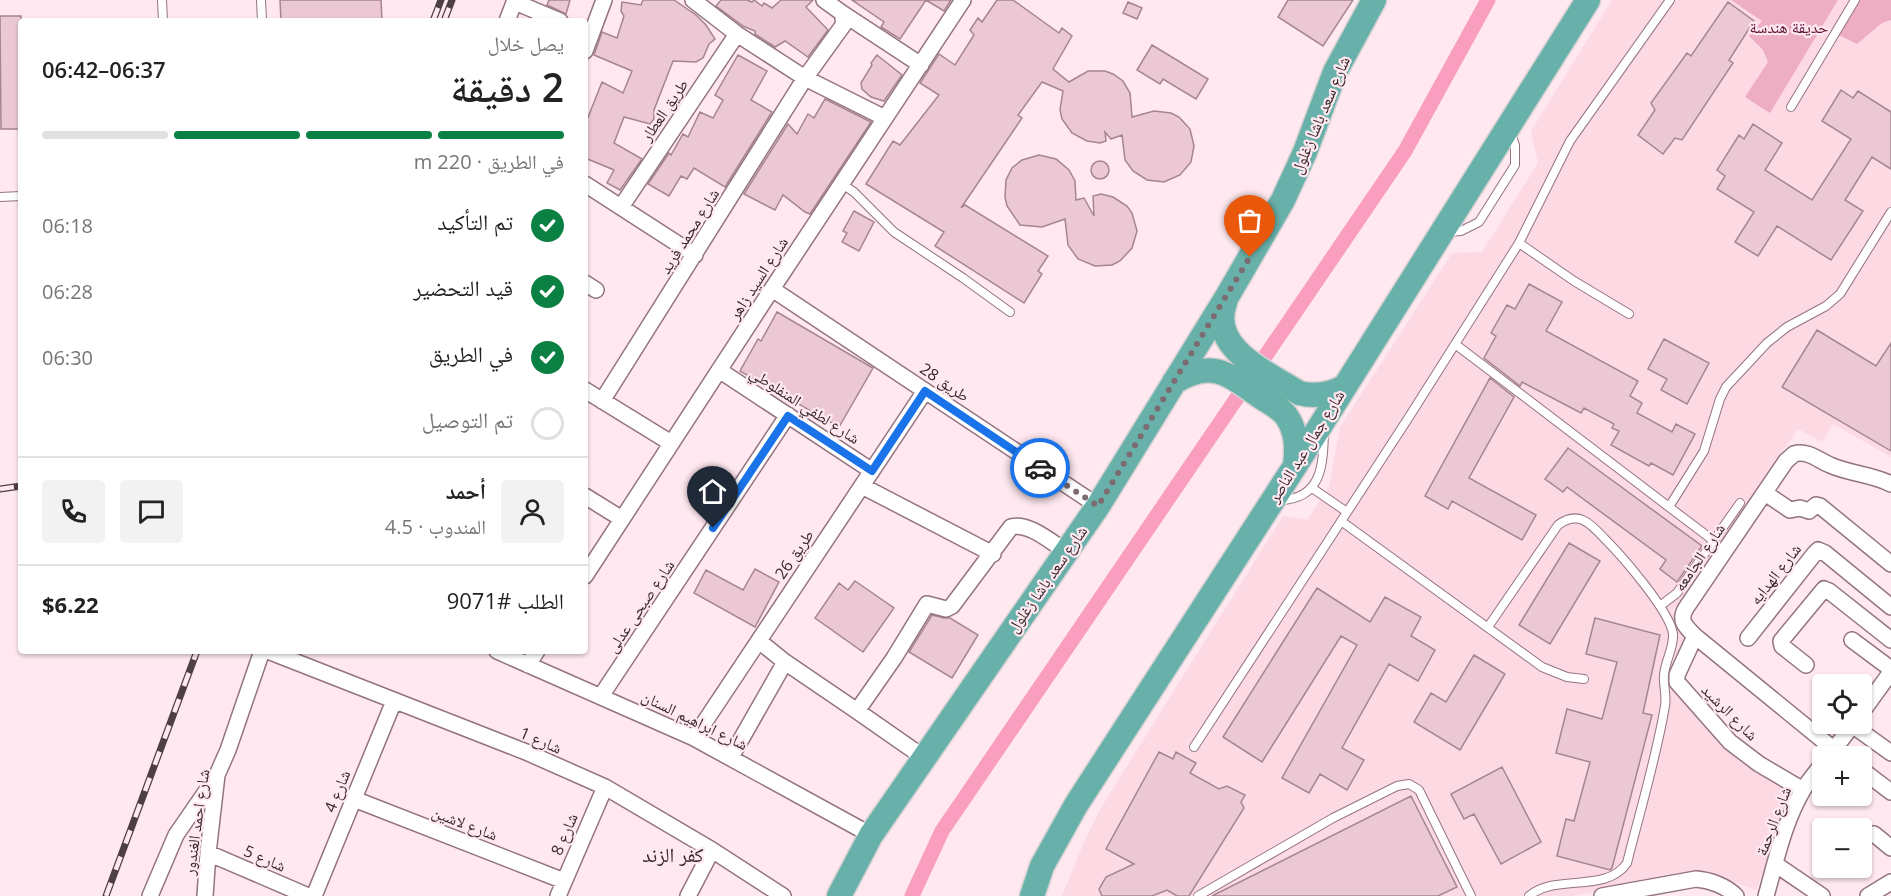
<!DOCTYPE html>
<html lang="ar">
<meta charset="utf-8">
<style>
:root{--surface:#fff;--page:#f2f2f2;--text:#222;--muted:#767676;--line:#e0e0e0;--accent:#0b8043}
body{margin:0;font-family:"Open Sans","Noto Naskh Arabic",sans-serif;background:var(--page);color:var(--text);direction:rtl;height:100vh;display:flex;flex-direction:column;font-size:22px;white-space:nowrap}
*{box-sizing:border-box;margin:0}
p{font-size:20px;color:var(--muted)}
.icon{flex:none;width:33px;height:33px;fill:none;stroke:currentColor;stroke-width:2;stroke-linecap:round;stroke-linejoin:round}
.map{position:relative;flex:1;overflow:hidden;direction:ltr}
.drawer{position:absolute;left:18px;top:18px;width:570px;height:636px;display:flex;flex-direction:column;background:var(--surface);border-radius:6px;box-shadow:0 2px 4px #0004;direction:rtl}
.drawer>*{flex:none}
.controls{position:absolute;left:1812px;top:674px;display:grid;gap:12px}
.controls a{display:grid;place-items:center;width:60px;height:60px;border-radius:6px;background:var(--surface);box-shadow:0 2px 4px #0004;font-size:30px}
.pin{position:absolute;display:grid;place-items:center;width:51px;height:51px;color:#fff;margin:-62px -26px;border-radius:50% 50% 50% 0;rotate:-45deg;box-shadow:0 0 6px #0007}
.pin .icon{rotate:45deg}
.courier{position:absolute;display:grid;place-items:center;width:60px;height:60px;margin:-30px;border:4px solid #1a73e8;border-radius:50%;background:#fff;color:#222;box-shadow:0 2px 8px #0007}
.summary em{font-style:normal;font-weight:600}
.summary div{display:flex;flex-direction:column-reverse}
.summary{display:flex;align-items:center;justify-content:space-between;height:102px;padding:0 24px}
h1{font-size:39px;font-weight:600;line-height:45px}
.bar{display:grid;grid-template-columns:repeat(4,1fr);gap:9px 6px;align-content:center;height:72px;padding:0 24px}
.bar i{height:8px;border-radius:4px;background:var(--line)}
.bar .current{background:var(--accent)}
.bar p{grid-column:span 4}
.line{display:flex;align-items:center;gap:15px;padding:0 24px;border-top:2px solid var(--line)}
.line div{flex:1}
.round{display:grid;place-items:center;flex:none;width:63px;height:63px;border-radius:6px;background:var(--page)}
ol{padding:0 24px;list-style:none}
li{display:flex;align-items:center;gap:18px;height:66px}
li p{margin-inline-start:auto}
li .icon{padding:6px;border-radius:50%;background:var(--accent);color:#fff;stroke-width:4}
li:last-child{color:var(--muted)}
li i{width:33px;height:33px;border:3px solid var(--line);border-radius:50%}
.map>svg:first-child{display:block}
</style>
<div class="map">
<svg width="1891" height="896" viewBox="0 0 1891 896">
<rect width="100%" height="100%" fill="#ffe8ef"/>
<path fill="#fdd9e4" d="M 1612,0 L 1891,0 L 1891,457 L 1833,424 L 1822,442 L 1798,429 L 1672,612 L 1689,635 L 1664,673 L 1681,692 L 1797,789 L 1756,890 L 1706,872 L 1573,896 L 1062,896 L 1084,842 L 1102,806 L 1283,516 L 1307,520 L 1329,487 L 1340,427 L 1452,253 L 1482,252 L 1538,163 L 1531,131 Z"/>
<path fill="#edaec3" d="M 1731,0 L 1838,0 L 1770,113 L 1745,97 L 1768,62 L 1763,50 L 1749,36 L 1762,21 Z
M 1860,0 L 1891,0 L 1891,20 L 1882,23 L 1857,44 L 1839,35 Z"/>
<g fill="none" stroke-linecap="round" stroke-linejoin="round">
<path stroke="#f99ebe" stroke-width="15" d="M 912,896 L 942,831 L 1405,151 L 1488,0"/>
</g>
<path fill="#ecc8d4" stroke="#a6858f" stroke-width="1.5" d="M 280,0 L 381,0 L 382,21 L 281,21 Z
M 549,0 L 570,0 L 566,14 L 547,5 Z
M 643,0 L 674,0 L 696,15 L 706,25 L 715,39 L 709,44 L 703,58 L 696,62 L 673,61 L 654,110 L 654,119 L 650,124 L 624,117 L 614,143 L 642,159 L 620,190 L 607,183 L 614,170 L 585,158 L 585,125 L 602,82 L 623,93 L 632,71 L 594,55 L 602,32 L 617,38 L 624,16 L 621,11 L 622,2 L 641,5 Z
M 721,0 L 747,0 L 752,2 L 754,0 L 762,6 L 764,3 L 772,8 L 781,0 L 813,0 L 806,7 L 828,30 L 808,57 L 785,41 L 775,47 L 755,34 L 755,31 L 743,26 L 716,6 Z
M 852,0 L 951,0 L 944,11 L 926,0 L 900,39 L 881,27 L 884,22 Z
M 997,0 L 1013,0 L 1059,33 L 1062,28 L 1072,36 L 1053,69 L 1069,82 L 1088,71 L 1105,71 L 1113,74 L 1123,81 L 1130,93 L 1132,117 L 1154,111 L 1171,113 L 1179,117 L 1190,129 L 1194,146 L 1191,162 L 1180,175 L 1164,182 L 1147,180 L 1133,171 L 1125,160 L 1122,135 L 1111,139 L 1105,132 L 1106,141 L 1100,143 L 1087,141 L 1072,133 L 1062,119 L 1060,110 L 1063,91 L 1042,82 L 1018,115 L 1022,118 L 961,208 L 965,205 L 1048,256 L 1038,271 L 1042,274 L 1024,303 L 935,246 L 944,232 L 866,184 L 893,141 L 900,145 L 939,95 L 920,83 L 939,54 L 955,65 L 974,35 L 970,30 L 978,18 L 982,22 Z
M 1288,0 L 1353,0 L 1323,46 L 1278,17 Z
M 1128,2 L 1142,8 L 1137,19 L 1123,13 Z
M 1728,2 L 1754,21 L 1729,60 L 1733,63 L 1682,140 L 1675,138 L 1663,154 L 1638,135 L 1655,110 L 1651,103 L 1687,53 L 1691,56 Z
M 0,16 L 21,16 L 21,129 L 1,129 Z
M 1152,45 L 1208,79 L 1196,99 L 1163,79 L 1160,84 L 1137,70 Z
M 738,55 L 767,71 L 751,100 L 772,112 L 725,187 L 694,168 L 687,179 L 681,176 L 669,196 L 648,184 L 669,153 L 671,155 L 683,134 L 688,137 L 700,112 L 713,118 L 723,100 L 715,95 Z
M 877,55 L 902,75 L 884,101 L 871,97 L 862,89 L 861,83 L 872,65 L 871,63 Z
M 1841,90 L 1853,98 L 1858,91 L 1891,112 L 1891,169 L 1872,157 L 1845,200 L 1863,211 L 1831,260 L 1777,226 L 1758,256 L 1735,242 L 1754,212 L 1717,189 L 1725,176 L 1717,170 L 1739,135 L 1744,139 L 1753,124 L 1782,143 L 1765,170 L 1812,200 L 1851,139 L 1822,121 Z
M 825,99 L 871,122 L 810,214 L 805,212 L 783,195 L 775,210 L 744,194 L 788,124 L 797,134 L 808,114 L 814,118 Z
M 1039,155 L 1056,159 L 1069,170 L 1075,181 L 1076,200 L 1084,198 L 1094,216 L 1093,196 L 1101,194 L 1113,197 L 1127,206 L 1132,213 L 1137,231 L 1132,248 L 1120,261 L 1112,265 L 1095,266 L 1078,259 L 1068,245 L 1065,219 L 1042,227 L 1020,225 L 1007,206 L 1005,197 L 1006,180 L 1012,168 L 1022,160 Z
M1091 170a9 9 0 1 1 18 0a9 9 0 1 1-18 0Z
M 854,211 L 874,222 L 859,251 L 842,242 L 847,233 L 843,231 Z
M 1529,284 L 1562,302 L 1546,331 L 1638,381 L 1630,396 L 1642,403 L 1637,413 L 1672,432 L 1676,424 L 1695,434 L 1673,475 L 1651,463 L 1649,466 L 1611,445 L 1619,431 L 1612,428 L 1614,424 L 1584,408 L 1581,413 L 1522,382 L 1520,386 L 1484,358 L 1496,336 L 1491,333 L 1507,305 L 1515,309 Z
M 777,312 L 873,368 L 839,427 L 740,371 L 758,339 L 761,341 Z
M 1817,330 L 1876,366 L 1891,343 L 1891,451 L 1782,387 Z
M 1664,339 L 1709,363 L 1687,404 L 1661,390 L 1667,379 L 1648,369 Z
M 1490,378 L 1514,397 L 1469,478 L 1536,515 L 1522,540 L 1452,501 L 1448,509 L 1425,496 Z
M 1568,448 L 1702,546 L 1677,582 L 1660,569 L 1666,560 L 1567,487 L 1563,492 L 1545,479 Z
M 1569,543 L 1600,561 L 1550,644 L 1519,625 Z
M 755,569 L 779,582 L 755,627 L 694,593 L 706,570 L 743,590 Z
M 855,581 L 894,608 L 863,652 L 815,618 L 839,583 L 848,590 Z
M 1317,588 L 1370,622 L 1385,597 L 1421,617 L 1411,636 L 1435,650 L 1418,681 L 1389,664 L 1342,748 L 1364,760 L 1347,790 L 1320,774 L 1309,793 L 1282,778 L 1357,645 L 1341,636 L 1262,762 L 1223,737 Z
M 932,615 L 944,618 L 950,618 L 978,635 L 952,678 L 909,652 Z
M 1595,618 L 1660,635 L 1643,713 L 1652,715 L 1612,868 L 1610,870 L 1557,856 L 1566,819 L 1574,821 L 1590,762 L 1556,753 L 1567,709 L 1602,719 L 1617,662 L 1586,654 Z
M 1474,655 L 1505,674 L 1460,750 L 1414,722 L 1431,693 L 1446,702 Z
M 1159,752 L 1173,759 L 1176,752 L 1196,763 L 1190,773 L 1219,789 L 1227,786 L 1245,795 L 1241,802 L 1244,808 L 1189,896 L 1177,896 L 1167,890 L 1152,896 L 1102,896 L 1099,889 L 1106,877 L 1134,864 L 1106,849 Z
M 1502,767 L 1541,842 L 1501,864 L 1474,814 L 1464,819 L 1451,794 Z
M 1411,796 L 1457,887 L 1438,896 L 1212,896 Z"/>
<g fill="none" stroke-linecap="round" stroke-linejoin="round">
<defs>
<path id="service" d="M 162,0 L 163,21
M 261,0 L 262,21
M 1791,107 L 1855,0
M 842,184 L 854,192 L 894,232 L 963,278 L 1010,312
M 0,197 L 21,196
M 1448,232 L 1461,231 L 1479,222 L 1515,165 L 1515,145 L 1510,131
M 1519,243 L 1574,281 L 1629,314
M 1455,344 L 1669,507
M 1312,488 L 1347,512
M 1280,500 C 1322,499 1323,465 1324,432
M 1341,521 L 1542,667 L 1567,677 L 1584,679
M 1714,541 L 1669,507 L 1704,451 L 1720,399 L 1726,387 L 1767,343 L 1787,327 L 1826,306 L 1840,294 L 1891,212
M 1660,606 L 1677,593 L 1740,503
M 1488,627 L 1558,525 C 1578,510 1590,523 1604,538 C 1622,556 1670,611 1673,634 C 1674,648 1665,661 1664,675 C 1663,686 1667,695 1665,706 C 1656,759 1640,811 1627,863 C 1606,894 1556,873 1529,896
M 1194,747 L 1409,417 L 1519,243 L 1570,141 L 1670,0
M 1198,896 L 1333,818 L 1397,786 L 1409,784 L 1419,790 L 1471,896"/>
<path id="minor" d="M 693,0 L 737,34 L 805,78 L 885,118
M 515,2 L 560,21
M 842,13 L 921,65
M 507,21 L 515,0
M 585,51 L 604,0
M 585,184 L 695,255
M 621,207 L 737,34
M 585,283 L 596,290
M 772,289 L 1098,506
M 719,370 L 872,471
M 585,390 L 671,443
M 602,401 L 805,78 L 844,24 L 842,13 L 824,0
M 862,486 L 993,554
M 1765,493 L 1790,510 L 1800,508 L 1809,511 L 1816,505 L 1820,506 L 1891,564
M 585,496 L 622,519
M 585,576 L 772,289 L 963,0
M 1695,636 L 1677,675 L 1677,682 L 1730,742 L 1759,764 L 1803,790
M 1748,638 L 1815,553 L 1818,550 L 1825,553 L 1891,607
M 1852,640 L 1891,669
M 759,641 L 785,662 L 857,711 L 894,658 L 927,604 L 946,609 L 952,606 L 1011,527 C 1029,522 1052,543 1067,552
M 268,651 L 526,752 L 605,787 L 712,850 L 783,896
M 497,651 L 694,738 L 871,835
M 528,665 L 537,651
M 1806,665 L 1782,646 L 1781,641 L 1824,589 L 1829,591 L 1891,640
M 601,696 L 788,415
M 857,711 L 923,757
M 1862,712 L 1891,672
M 1852,725 L 1891,753
M 694,738 L 925,391
M 1829,756 L 1854,723
M 1842,756 L 1695,636 C 1686,627 1678,621 1686,608 L 1786,461 L 1794,454 C 1808,450 1818,460 1830,465 C 1850,474 1872,474 1891,484
M 731,757 L 785,662
M 1862,770 L 1891,792
M 354,799 L 564,881
M 1874,834 L 1891,848
M 208,853 L 308,896
M 1775,864 L 1822,896
M 150,896 L 176,835 L 216,777
M 205,896 L 208,853 L 217,775 L 228,750 L 262,651
M 314,896 L 394,701
M 558,896 L 605,787
M 688,896 L 712,850
M 1602,896 L 1696,879 C 1710,880 1726,886 1736,896
M 1766,896 C 1776,861 1784,822 1803,790 C 1808,781 1816,773 1822,764
M 1868,896 L 1891,882"/>
<path id="trunk" d="M 1225,303 C 1208,348 1268,373 1299,393 C 1315,397 1329,395 1344,387
M 1174,382 C 1213,358 1229,375 1261,397 C 1270,403 1282,409 1287,417 C 1297,432 1297,449 1295,466
M 839,896 L 871,835 L 1098,506 L 1228,295 L 1283,200 L 1305,152 L 1335,72 L 1374,0
M 1032,896 L 1042,866 L 1076,805 L 1295,466 L 1588,0"/>
</defs>
<use href="#service" stroke="#94747e" stroke-width="10"/>
<use href="#minor" stroke="#94747e" stroke-width="18"/>
<use href="#trunk" stroke="#d3d0d1" stroke-width="27"/>
<use href="#service" stroke="#fff" stroke-width="8"/>
<use href="#minor" stroke="#fff" stroke-width="15"/>
<use href="#trunk" stroke="#68b0aa" stroke-width="24"/>
<defs>
<path id="rail" d="M 433,21 L 441,0
M 444,21 L 452,0
M 0,489 L 21,486
M 106,896 L 197,651"/>
</defs>
<use href="#rail" stroke="#4e3f43" stroke-width="7"/>
<use href="#rail" stroke="#ffe8ef" stroke-width="4.5" stroke-dasharray="14" stroke-linecap="butt"/>
</g>
<g fill="none" stroke-linecap="round" stroke-linejoin="round">
<path stroke="#7c6b70" stroke-width="6" stroke-dasharray="0 10.8" d="M 1040,468 L 1098,506 L 1250,257"/>
<path stroke="#1a73e8" stroke-width="8" d="M 713,528 L 788,416 L 872,471 L 925,391 L 1040,468"/>
</g>
<g text-anchor="middle" dominant-baseline="central" stroke-width="4.5" stroke-linejoin="round" paint-order="stroke">
<g font-size="16" fill="#5e0f35" stroke="#ffe8ef">
<text x="1789" y="27">حديقة هندسة</text>
</g>
<g font-size="16" fill="#36282c" stroke="#ffe8ef">
<text transform="translate(664 110) rotate(-56)">طريق العطار</text>
<text transform="translate(1320 115) rotate(-67)">شارع سعد باشا زغلول</text>
<text transform="translate(689 231) rotate(-58)">شارع محمد فريد</text>
<text transform="translate(758 278) rotate(-57)">شارع السيد زاهر</text>
<text transform="translate(945 382) rotate(34)">طريق 28</text>
<text transform="translate(805 405) rotate(33)">شارع لطفي المنفلوطي</text>
<text transform="translate(1306 446) rotate(-58)">شارع جمال عبد الناصر</text>
<text transform="translate(794 554) rotate(-56)">طريق 26</text>
<text transform="translate(1699 557) rotate(-56)">شارع الجامعه</text>
<text transform="translate(1775 574) rotate(-52)">شارع الهدايه</text>
<text transform="translate(1047 579) rotate(-55)">شارع سعد باشا زغلول</text>
<text transform="translate(640 606) rotate(-56)">شارع صبحى عدلى</text>
<text transform="translate(1730 712) rotate(45)">شارع الرشيد</text>
<text transform="translate(695 720) rotate(26)">شارع ابراهيم السنان</text>
<text transform="translate(541 740) rotate(23)">شارع 1</text>
<text transform="translate(337 791) rotate(-68)">شارع 4</text>
<text transform="translate(1773 821) rotate(-69)">شارع الرحمة</text>
<text transform="translate(196 822) rotate(-82)">شارع احمد الغندور</text>
<text transform="translate(465 823) rotate(21)">شارع لاشين</text>
<text transform="translate(564 834) rotate(-67)">شارع 8</text>
<text transform="translate(265 858) rotate(23)">شارع 5</text>
</g>
<g font-size="20" fill="#36282c" stroke="#ffe8ef">
<text x="673" y="854">كفر الزند</text>
</g>
</g>
</svg>
<div class="controls">
<a><svg class="icon" aria-label="locate" viewBox="0 0 24 24"><circle cx="12" cy="12" r="6"/><path d="M12 2v4M12 18v4M2 12h4M18 12h4"/></svg></a>
<a>+</a>
<a>−</a>
</div>
<div class="pin" style="left:1250px;top:257px;background:#ea580c"><svg class="icon" aria-label="bag" viewBox="0 0 24 24"><path d="M5 8h14l-1 12H6zM9 8a3 3 0 0 1 6 0"/></svg></div>
<div class="pin" style="left:713px;top:528px;background:#1f2937"><svg class="icon" aria-label="home" viewBox="0 0 24 24"><path d="M3 11l9-7 9 7M6 9v11h12V9"/></svg></div>
<div class="courier" style="left:1040px;top:468px"><svg class="icon" aria-label="car" viewBox="0 0 24 24"><path d="M5 17H2v-5l4-1 3-4h7l3 4 3 1v5h-3M9 17h6M6 11h13"/><circle cx="7" cy="17" r="2"/><circle cx="17" cy="17" r="2"/></svg></div>
<section class="drawer">
<div class="summary"><div><h1>2 دقيقة</h1><p>يصل خلال</p></div><em>06:37–06:42</em></div>
<div class="bar"><i class="current"></i><i class="current"></i><i class="current"></i><i></i><p>في الطريق · 220 m</p></div>
<ol>
<li><svg class="icon" aria-label="check" viewBox="0 0 24 24"><path d="M5 12l5 5 9-10"/></svg>تم التأكيد<p>06:18</p></li>
<li><svg class="icon" aria-label="check" viewBox="0 0 24 24"><path d="M5 12l5 5 9-10"/></svg>قيد التحضير<p>06:28</p></li>
<li><svg class="icon" aria-label="check" viewBox="0 0 24 24"><path d="M5 12l5 5 9-10"/></svg>في الطريق<p>06:30</p></li>
<li><i></i>تم التوصيل</li>
</ol>
<div class="line" style="height:108px"><a class="round"><svg class="icon" aria-label="person" viewBox="0 0 24 24"><circle cx="12" cy="8" r="4"/><path d="M4 21q1-7 8-7t8 7"/></svg></a><div><b>أحمد</b><p>المندوب · 4.5</p></div><a class="round"><svg class="icon" aria-label="chat" viewBox="0 0 24 24"><path d="M4 5h16v11H9l-5 4z"/></svg></a><a class="round"><svg class="icon" aria-label="phone" viewBox="0 0 24 24"><path d="M5 4h4l2 5-3 2q2 4 5 5l2-3 5 2v4C11 20 4 13 5 4z"/></svg></a></div>
<div class="line" style="height:78px"><div>الطلب #9071</div><b>$6.22</b></div>
</section>
</div>
